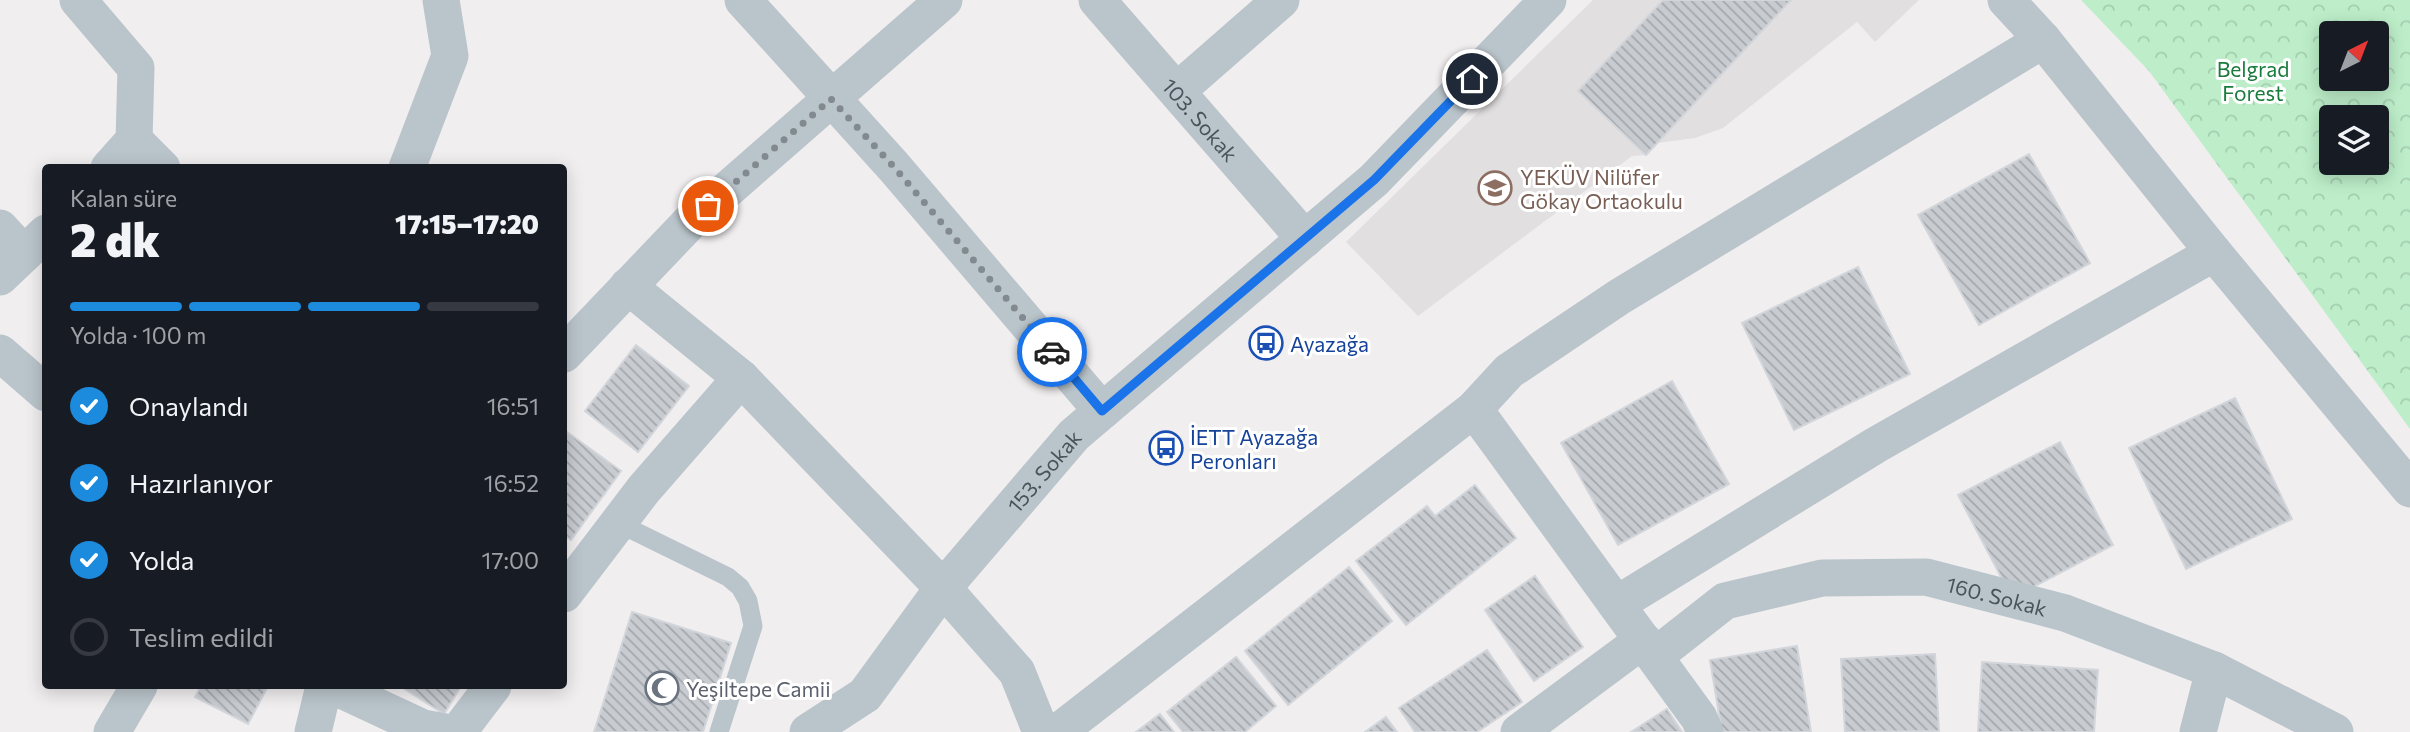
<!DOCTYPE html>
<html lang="tr">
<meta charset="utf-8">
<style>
:root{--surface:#171b24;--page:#20242c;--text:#f1f3f6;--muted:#9ea1a6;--line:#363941;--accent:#1c8bdd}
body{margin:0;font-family:Commissioner,sans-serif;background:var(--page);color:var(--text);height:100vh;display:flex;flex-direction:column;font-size:26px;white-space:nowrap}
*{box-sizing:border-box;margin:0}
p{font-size:23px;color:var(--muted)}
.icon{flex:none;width:38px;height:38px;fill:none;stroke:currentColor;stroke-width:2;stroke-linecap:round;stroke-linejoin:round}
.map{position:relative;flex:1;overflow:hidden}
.side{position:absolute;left:42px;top:164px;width:525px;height:525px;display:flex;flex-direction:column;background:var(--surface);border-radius:7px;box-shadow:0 4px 18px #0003}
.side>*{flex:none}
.needle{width:46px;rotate:42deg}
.tools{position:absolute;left:2319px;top:21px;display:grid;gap:14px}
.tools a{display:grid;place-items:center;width:70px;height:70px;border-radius:7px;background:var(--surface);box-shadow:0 4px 18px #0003;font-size:35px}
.pin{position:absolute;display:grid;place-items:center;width:60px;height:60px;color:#fff;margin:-30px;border:4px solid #fff;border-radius:50%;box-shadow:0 2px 7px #0007}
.courier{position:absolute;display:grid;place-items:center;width:70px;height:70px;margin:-35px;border:5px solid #1a73e8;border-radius:50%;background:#fff;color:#222;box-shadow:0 2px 9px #0007}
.summary em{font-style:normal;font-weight:800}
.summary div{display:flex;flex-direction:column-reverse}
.summary{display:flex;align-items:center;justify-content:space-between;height:119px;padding:0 28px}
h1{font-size:46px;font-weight:800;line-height:52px}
.bar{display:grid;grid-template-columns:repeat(4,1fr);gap:10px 7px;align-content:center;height:84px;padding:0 28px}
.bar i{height:9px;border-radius:5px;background:var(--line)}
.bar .current{background:var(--accent)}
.bar p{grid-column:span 4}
ol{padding:0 28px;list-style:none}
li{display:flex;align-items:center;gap:21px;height:77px}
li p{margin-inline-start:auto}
li .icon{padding:7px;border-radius:50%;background:var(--accent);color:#fff;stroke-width:4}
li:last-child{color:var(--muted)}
li i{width:38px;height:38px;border:4px solid var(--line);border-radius:50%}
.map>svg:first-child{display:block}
</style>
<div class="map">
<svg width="2410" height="732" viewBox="0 0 2410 732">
<defs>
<pattern id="forest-crowns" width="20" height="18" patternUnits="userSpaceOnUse" patternTransform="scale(1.75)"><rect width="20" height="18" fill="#bdeec9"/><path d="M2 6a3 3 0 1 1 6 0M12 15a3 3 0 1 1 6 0" fill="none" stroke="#a4ceaf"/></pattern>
<pattern id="building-back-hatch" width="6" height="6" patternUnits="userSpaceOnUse" patternTransform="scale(1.75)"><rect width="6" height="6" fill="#c8ccd1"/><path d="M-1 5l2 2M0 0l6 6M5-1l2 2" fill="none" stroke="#a4a8ad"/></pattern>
</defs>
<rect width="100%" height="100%" fill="#f1eeef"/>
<path fill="#e2dfe0" d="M 1593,0 L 1919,0 L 1875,42 L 1857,22 L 1723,128 L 1695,138 L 1657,143 L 1646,155 L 1632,156 L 1418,316 L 1346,242 Z"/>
<path fill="url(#forest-crowns)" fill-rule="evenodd" d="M 2081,0 L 2410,0 L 2410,429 L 2149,71 ZM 2331,33 L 2376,33 L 2376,79 L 2331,79 ZM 2331,117 L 2376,117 L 2376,163 L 2331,163 Z"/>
<path fill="url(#building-back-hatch)" stroke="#d2d5da" stroke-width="2" d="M 1663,0 L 1791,0 L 1646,155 L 1578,91 Z
M 2029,154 L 2090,263 L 1979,325 L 1918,215 Z
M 1858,267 L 1910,374 L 1794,430 L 1742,323 Z
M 636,345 L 689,386 L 638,452 L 585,411 Z
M 1672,381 L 1729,484 L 1618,545 L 1561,443 Z
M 2235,398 L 2292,519 L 2186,569 L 2129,448 Z
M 567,432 L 621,471 L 571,540 L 564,535 L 564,437 Z
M 2060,442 L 2113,545 L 2012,598 L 1958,495 Z
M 1475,485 L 1516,538 L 1406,625 L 1356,561 L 1427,506 L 1435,516 Z
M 1349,567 L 1392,621 L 1288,705 L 1245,651 Z
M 1535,576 L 1583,647 L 1534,681 L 1485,610 Z
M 632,612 L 731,643 L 703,732 L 594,732 Z
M 1797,646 L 1811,732 L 1722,732 L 1710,660 Z
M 1487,650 L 1522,702 L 1477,732 L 1415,732 L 1399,708 Z
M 1935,654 L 1939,731 L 1845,732 L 1841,659 Z
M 1236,657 L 1276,706 L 1245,732 L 1183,732 L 1167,712 Z
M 1982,662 L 2098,670 L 2094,732 L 1978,732 Z
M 201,686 L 268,686 L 248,724 L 195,697 Z
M 400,686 L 461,686 L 444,714 Z
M 1667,709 L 1682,732 L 1631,732 Z
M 1160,714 L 1174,732 L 1136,732 Z
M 1386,717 L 1397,732 L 1365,732 Z"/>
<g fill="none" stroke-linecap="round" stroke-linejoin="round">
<path stroke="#bac5cb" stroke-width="19" d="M 618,523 L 728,577 L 740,587 L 748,601 L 753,626 L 719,732"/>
<g stroke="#bac5cb" stroke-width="37">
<path d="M 78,0 L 136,68 L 134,140 L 109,168"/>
<path d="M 743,0 L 894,167 L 1102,411"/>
<path id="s1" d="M 1097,0 L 1305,239"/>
<path d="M 2006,0 L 2043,40 L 2214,253 L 2410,489"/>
<path d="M 1177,91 L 1281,0"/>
<path d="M 134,140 L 162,168"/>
<path d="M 407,168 L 450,56 L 441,0"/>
<path d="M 0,228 L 24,254"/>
<path d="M 0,277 L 46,233"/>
<path d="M 628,286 L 741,378 L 943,588 L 1017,672 L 1041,732"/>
<path d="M 0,353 L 46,393"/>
<path d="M 564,354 L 688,224 L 944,0"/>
<path d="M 1474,409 L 1699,718 L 1705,732"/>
<path d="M 564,594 L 644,489 L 741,378"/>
<path d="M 1617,604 L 1876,445 L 2214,253"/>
<path id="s2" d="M 1655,656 L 1725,601 L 1822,578 L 1926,577 L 2065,613 L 2214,670 L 2335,732"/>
<path d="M 333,686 L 423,728 L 445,732"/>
<path d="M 112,732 L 139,686"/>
<path d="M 313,732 L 324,686"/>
<path d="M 458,732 L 493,686"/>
<path id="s3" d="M 808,732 L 865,695 L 943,588 L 1074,435 L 1374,180 L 1548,0"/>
<path d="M 1058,732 L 1474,409 L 1509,371 L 1619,297 L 2043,40"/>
<path d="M 1519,732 L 1643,640"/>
<path d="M 2198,732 L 2214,670"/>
</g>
</g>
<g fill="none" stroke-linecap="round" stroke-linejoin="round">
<path stroke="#828a8f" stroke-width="7" stroke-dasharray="0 12.6" d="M 708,206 L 831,99 L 894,167 L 1052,352"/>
<path stroke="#1a73e8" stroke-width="9" d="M 1052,352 L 1102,411 L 1374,180 L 1472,79"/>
</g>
<defs>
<symbol id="school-ring" viewBox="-11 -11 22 22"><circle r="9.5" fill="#fff" stroke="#8d6e63" stroke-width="1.5"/><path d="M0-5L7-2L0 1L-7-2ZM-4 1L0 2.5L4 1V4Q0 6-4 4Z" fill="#8d6e63"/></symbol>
<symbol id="bus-ring" viewBox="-11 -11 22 22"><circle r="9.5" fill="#fff" stroke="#1a4fb4" stroke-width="1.5"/><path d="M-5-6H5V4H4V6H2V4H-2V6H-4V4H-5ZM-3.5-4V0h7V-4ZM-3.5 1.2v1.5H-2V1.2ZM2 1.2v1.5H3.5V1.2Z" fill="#1a4fb4"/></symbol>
<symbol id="mosque-ring" viewBox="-11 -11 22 22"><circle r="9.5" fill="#fff" stroke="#6b7280" stroke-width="1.5"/><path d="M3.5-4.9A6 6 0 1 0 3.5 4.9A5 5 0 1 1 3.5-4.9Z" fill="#6b7280"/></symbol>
</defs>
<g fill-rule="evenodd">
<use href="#school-ring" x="1476" y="169" width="38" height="38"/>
<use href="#bus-ring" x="1247" y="324" width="38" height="38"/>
<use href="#bus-ring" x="1147" y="429" width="38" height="38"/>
<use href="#mosque-ring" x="643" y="669" width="38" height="38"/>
</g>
<g text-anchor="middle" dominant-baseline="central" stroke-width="6" stroke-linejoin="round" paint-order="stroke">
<g font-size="21" fill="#197b3c" stroke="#fff">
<text x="2253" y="68">Belgrad<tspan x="2253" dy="24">Forest</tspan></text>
</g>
<g font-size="21" fill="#47545b" stroke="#fff">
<text stroke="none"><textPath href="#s1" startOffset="158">103. Sokak</textPath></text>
<text stroke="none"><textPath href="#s3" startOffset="355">153. Sokak</textPath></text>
<text stroke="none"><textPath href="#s2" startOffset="366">160. Sokak</textPath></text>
</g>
<g font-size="21" fill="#785e54" stroke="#fff" text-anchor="start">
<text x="1520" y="176">YEKÜV Nilüfer<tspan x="1520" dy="24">Gökay Ortaokulu</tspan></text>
</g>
<g font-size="21" fill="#164399" stroke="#fff" text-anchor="start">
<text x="1290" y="343">Ayazağa</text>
<text x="1190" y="436">İETT Ayazağa<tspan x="1190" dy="24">Peronları</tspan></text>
</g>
<g font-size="21" fill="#5b616d" stroke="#fff" text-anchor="start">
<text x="686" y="688">Yeşiltepe Camii</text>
</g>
</g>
</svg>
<div class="tools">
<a><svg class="needle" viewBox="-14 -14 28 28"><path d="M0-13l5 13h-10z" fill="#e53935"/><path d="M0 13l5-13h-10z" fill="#9ea1a6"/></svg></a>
<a><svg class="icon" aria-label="layers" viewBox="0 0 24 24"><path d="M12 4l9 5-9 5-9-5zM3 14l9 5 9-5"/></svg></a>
</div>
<div class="pin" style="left:708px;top:206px;background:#ea580c"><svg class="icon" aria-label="bag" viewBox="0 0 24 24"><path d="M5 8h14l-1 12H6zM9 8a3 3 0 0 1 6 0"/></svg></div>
<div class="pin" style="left:1472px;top:79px;background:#1f2937"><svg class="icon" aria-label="home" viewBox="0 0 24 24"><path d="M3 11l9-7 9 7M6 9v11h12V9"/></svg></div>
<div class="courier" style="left:1052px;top:352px"><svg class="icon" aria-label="car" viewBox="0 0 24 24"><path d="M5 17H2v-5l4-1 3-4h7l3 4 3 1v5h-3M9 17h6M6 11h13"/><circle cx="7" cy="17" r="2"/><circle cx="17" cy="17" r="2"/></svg></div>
<section class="side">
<div class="summary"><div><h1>2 dk</h1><p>Kalan süre</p></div><em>17:15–17:20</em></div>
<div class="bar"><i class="current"></i><i class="current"></i><i class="current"></i><i></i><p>Yolda · 100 m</p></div>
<ol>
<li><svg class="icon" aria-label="check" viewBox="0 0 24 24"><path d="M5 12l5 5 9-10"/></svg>Onaylandı<p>16:51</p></li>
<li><svg class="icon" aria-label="check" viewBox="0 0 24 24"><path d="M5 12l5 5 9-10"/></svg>Hazırlanıyor<p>16:52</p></li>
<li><svg class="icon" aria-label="check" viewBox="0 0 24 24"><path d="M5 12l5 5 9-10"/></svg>Yolda<p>17:00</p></li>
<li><i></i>Teslim edildi</li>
</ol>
</section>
</div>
